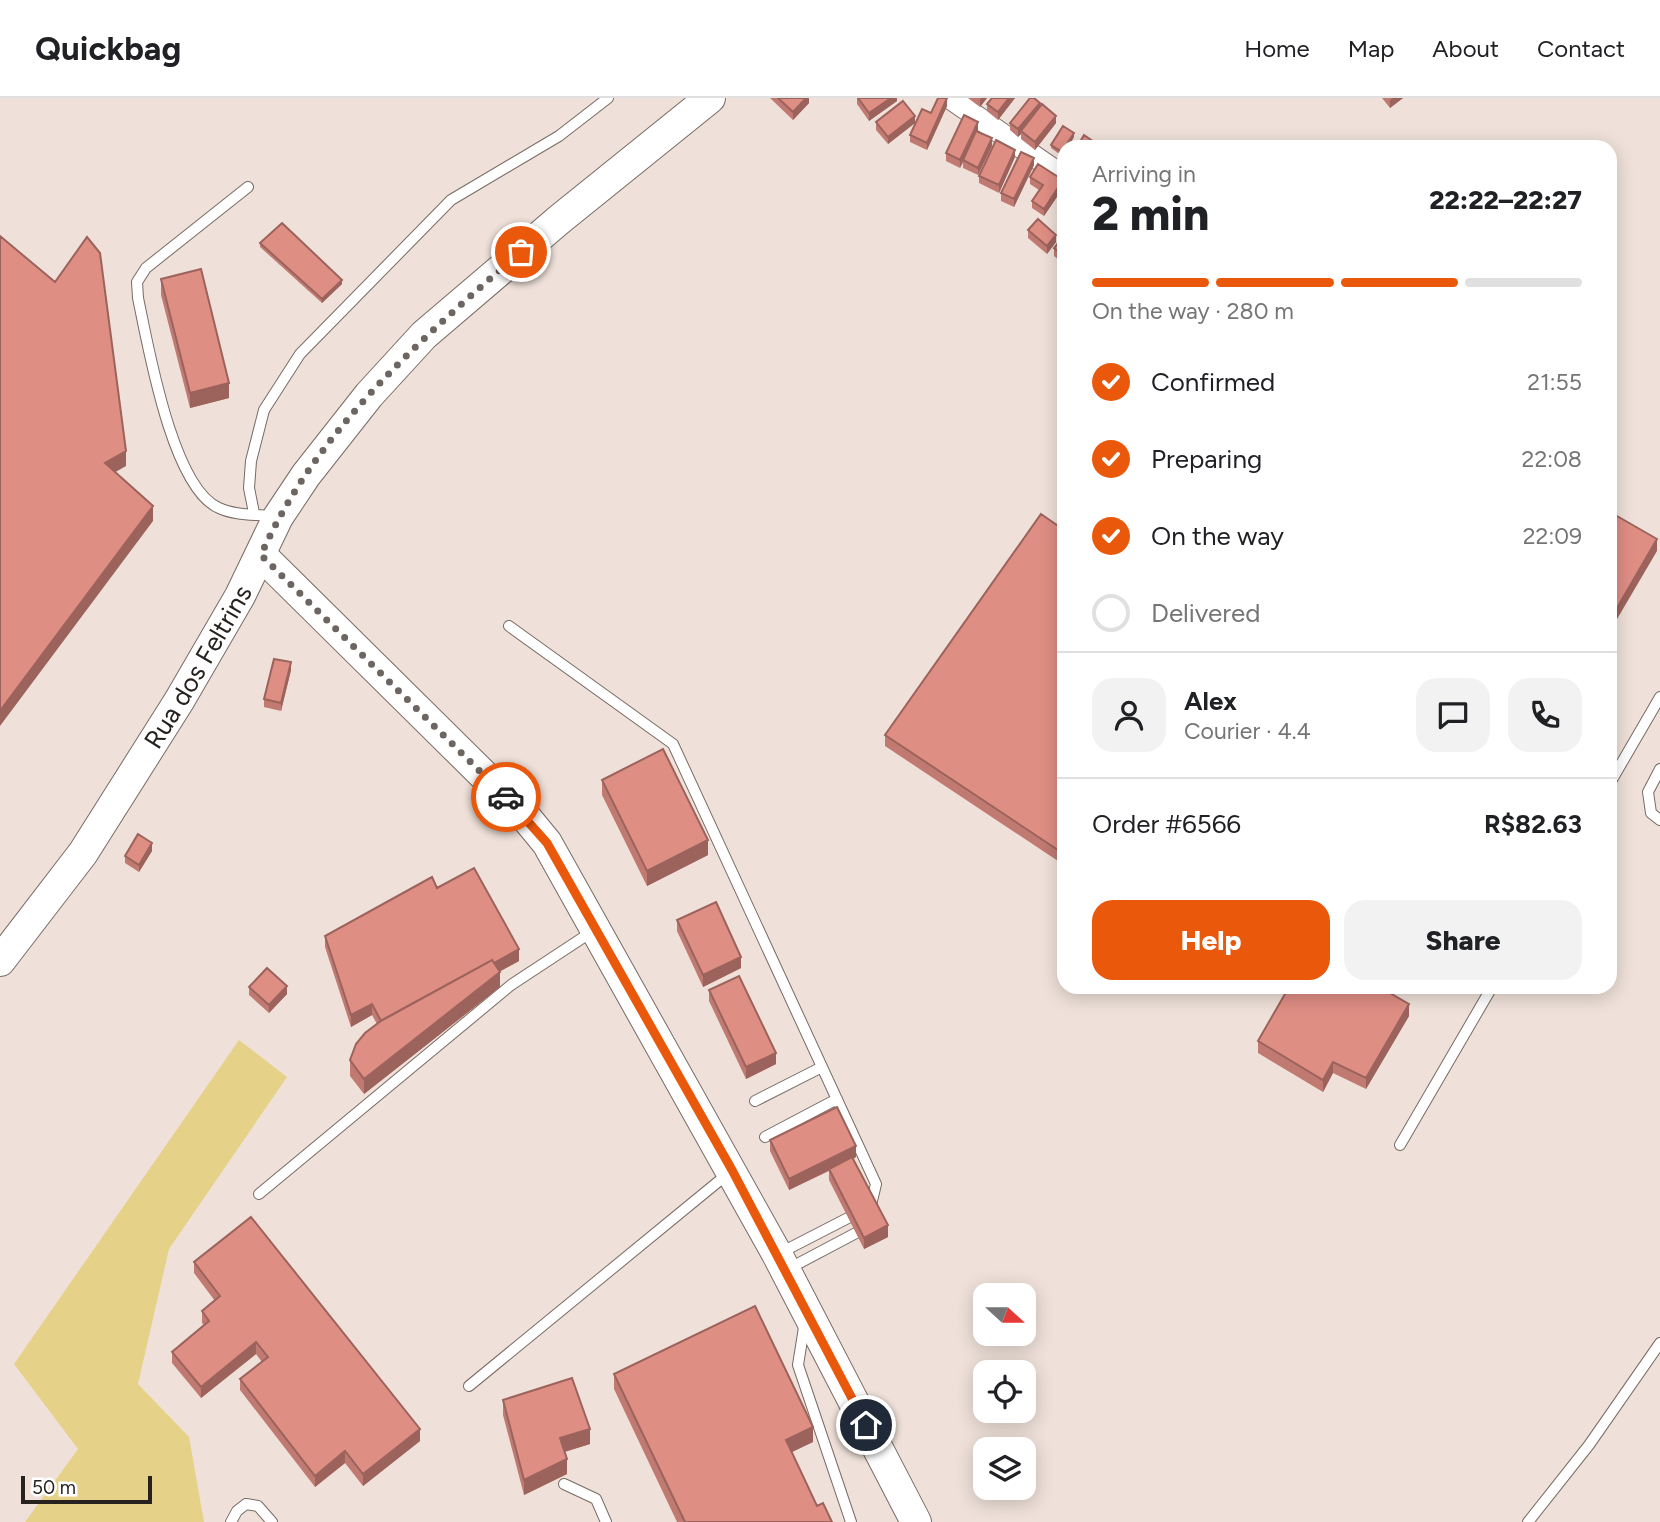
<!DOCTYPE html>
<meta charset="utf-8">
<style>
:root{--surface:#fff;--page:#f2f2f2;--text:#202124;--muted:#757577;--line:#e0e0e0;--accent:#ea580c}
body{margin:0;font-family:Figtree,sans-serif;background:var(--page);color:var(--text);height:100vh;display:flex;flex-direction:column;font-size:26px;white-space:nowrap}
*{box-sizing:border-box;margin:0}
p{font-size:23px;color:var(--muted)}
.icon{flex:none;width:38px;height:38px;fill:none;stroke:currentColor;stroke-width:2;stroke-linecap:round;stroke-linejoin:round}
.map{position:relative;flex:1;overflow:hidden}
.details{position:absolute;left:1057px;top:42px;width:560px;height:854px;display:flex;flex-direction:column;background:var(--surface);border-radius:21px;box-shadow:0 4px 18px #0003}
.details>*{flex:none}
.needle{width:46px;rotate:111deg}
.fabs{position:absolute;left:973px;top:1185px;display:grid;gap:14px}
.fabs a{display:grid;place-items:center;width:63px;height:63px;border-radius:14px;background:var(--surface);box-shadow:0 4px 18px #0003;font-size:35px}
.scale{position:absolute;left:21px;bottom:18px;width:131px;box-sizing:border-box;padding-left:7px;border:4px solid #272220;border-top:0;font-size:19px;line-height:24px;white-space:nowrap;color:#272220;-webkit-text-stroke:5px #fff;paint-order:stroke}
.pin{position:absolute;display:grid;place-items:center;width:60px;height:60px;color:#fff;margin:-30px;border:4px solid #fff;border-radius:50%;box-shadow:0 2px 7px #0007}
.courier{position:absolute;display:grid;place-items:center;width:70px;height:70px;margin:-35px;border:5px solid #ea580c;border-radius:50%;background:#fff;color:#222;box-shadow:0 2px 9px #0007}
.headline em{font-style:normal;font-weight:800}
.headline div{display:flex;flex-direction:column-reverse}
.headline{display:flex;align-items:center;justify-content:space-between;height:119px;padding:0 35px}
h1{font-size:46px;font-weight:800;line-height:52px}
.bar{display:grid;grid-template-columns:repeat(4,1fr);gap:10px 7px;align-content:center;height:84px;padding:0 35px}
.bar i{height:9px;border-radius:5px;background:var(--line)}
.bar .selected{background:var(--accent)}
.bar p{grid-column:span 4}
.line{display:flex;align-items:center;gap:18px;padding:0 35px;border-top:2px solid var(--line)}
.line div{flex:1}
.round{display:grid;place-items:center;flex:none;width:74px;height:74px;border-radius:21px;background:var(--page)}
ol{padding:0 35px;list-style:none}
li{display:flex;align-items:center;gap:21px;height:77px}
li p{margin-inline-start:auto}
li .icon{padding:7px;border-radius:50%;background:var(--accent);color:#fff;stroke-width:4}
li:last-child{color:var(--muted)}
li i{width:38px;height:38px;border:4px solid var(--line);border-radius:50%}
.primary-button{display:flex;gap:14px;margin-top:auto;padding:14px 35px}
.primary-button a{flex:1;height:80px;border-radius:21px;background:var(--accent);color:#fff;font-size:28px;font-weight:800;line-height:80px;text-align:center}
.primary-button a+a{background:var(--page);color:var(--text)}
header{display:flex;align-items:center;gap:42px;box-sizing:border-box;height:98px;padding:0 35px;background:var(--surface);border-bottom:2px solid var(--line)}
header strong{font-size:33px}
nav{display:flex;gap:38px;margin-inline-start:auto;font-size:24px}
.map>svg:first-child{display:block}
</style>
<header>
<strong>Quickbag</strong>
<nav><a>Home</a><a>Map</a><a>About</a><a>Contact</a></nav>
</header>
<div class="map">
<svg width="1660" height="1424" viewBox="0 0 1660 1424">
<rect width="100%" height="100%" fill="#efe1d9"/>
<path fill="#e5d288" d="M 239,942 L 287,979 L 169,1151 L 138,1286 L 189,1339 L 204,1424 L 25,1424 L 78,1351 L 14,1266 Z"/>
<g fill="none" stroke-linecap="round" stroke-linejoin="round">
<defs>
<path id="lane" d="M 248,89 L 146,170 L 137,184 L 138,200 C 148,247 172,390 219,410 C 236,418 258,416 277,419
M 254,415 L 249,390 L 251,363 L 264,312 L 300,256 L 451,102 L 559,38 L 608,0
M 509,528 L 673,646 L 876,1086 L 871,1107
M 1660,671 L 1648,694 L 1651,715 L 1660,722
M 1610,685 L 1660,599
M 755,1003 L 822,969
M 765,1039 L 837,1001
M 1400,1047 L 1492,889
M 259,1096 L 511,887 L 593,833
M 780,1155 L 848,1120
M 788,1171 L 856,1135
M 805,1223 L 798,1267 L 851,1424
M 469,1288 L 730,1074
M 564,1386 L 596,1401 L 606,1424
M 231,1424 L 237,1413 L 246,1406 L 258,1408 L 272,1424
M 1528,1424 L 1589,1347 L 1660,1245"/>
<path id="street" d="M 950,0 L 1064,79"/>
<g id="secondary">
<path d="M 261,457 L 524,717 L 547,745 L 777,1156 L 916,1424"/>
<path id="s1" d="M 0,863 L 83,755 L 179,603 L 240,498 L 278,419 L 306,377 L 369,297 L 424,237 L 560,121 L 710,0"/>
</g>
</defs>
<use href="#lane" stroke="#776b64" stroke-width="12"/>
<use href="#street" stroke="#776b64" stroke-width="23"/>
<use href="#secondary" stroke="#776b64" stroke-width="32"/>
<use href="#lane" stroke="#fff" stroke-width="10"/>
<use href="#street" stroke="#fff" stroke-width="21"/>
<use href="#secondary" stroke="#fff" stroke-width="30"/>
</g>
<path fill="#c07a72" d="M 770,0 L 809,0 L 809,5 L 793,22 Z
M 857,0 L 897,0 L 897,3 L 869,23 L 857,6 Z
M 968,0 L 987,0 L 980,9 Z
M 992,0 L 1015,0 L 998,22 L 987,13 L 987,6 Z
M 1382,0 L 1403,0 L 1390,10 Z
M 947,8 L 927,52 L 910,44 L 910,37 L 931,15 Z
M 1040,10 L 1056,25 L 1035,52 L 1021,41 L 1021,36 L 1018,39 L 1010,32 L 1010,25 Z
M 876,24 L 915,25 L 888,46 L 876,32 Z
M 978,32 L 977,34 L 992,48 L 978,77 L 963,70 L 963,65 L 960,70 L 946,63 L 946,55 Z
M 1074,39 L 1068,49 L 1064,49 L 1062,58 L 1051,50 L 1051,47 Z
M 1015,59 L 999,95 L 979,85 L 979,78 Z
M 1034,67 L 1014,109 L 1001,103 L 1001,95 Z
M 1030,79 L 1063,90 L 1044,118 L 1032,110 L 1032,103 L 1039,92 L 1030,86 Z
M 1064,115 L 1064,128 L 1062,126 L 1062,118 Z
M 1028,132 L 1056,144 L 1047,156 L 1028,140 Z
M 1064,140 L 1064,166 L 1054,158 L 1054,150 Z
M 260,145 L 342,186 L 322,205 L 260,149 Z
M 161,181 L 229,300 L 190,310 L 161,197 Z
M 1064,432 L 1064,767 L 885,648 L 885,637 Z
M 291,572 L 281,613 L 264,609 L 264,601 Z
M 602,682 L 708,757 L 647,788 L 602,697 Z
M 152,753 L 139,774 L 125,765 L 125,758 Z
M 437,790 L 519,863 L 499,874 L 500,889 L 364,996 L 350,978 L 350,962 L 377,926 L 372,917 L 351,929 L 325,849 L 325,838 Z
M 677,822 L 741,870 L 703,889 L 677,833 Z
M 249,889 L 287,896 L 269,915 L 249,897 Z
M 1394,889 L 1393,896 L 1409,918 L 1366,991 L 1333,975 L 1323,994 L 1258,955 L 1258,943 Z
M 709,892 L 776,966 L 746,981 L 709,903 Z
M 770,1042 L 856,1059 L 853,1061 L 888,1139 L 864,1151 L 829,1082 L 829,1073 L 789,1092 L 770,1053 Z
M 194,1164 L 420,1343 L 363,1388 L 345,1365 L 315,1389 L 240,1292 L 240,1281 L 262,1264 L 256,1256 L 201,1300 L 172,1265 L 172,1254 L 204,1227 L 202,1225 L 202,1213 L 215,1203 L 194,1175 Z
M 614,1276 L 813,1344 L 791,1354 L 817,1408 L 832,1424 L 677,1424 L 614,1291 Z
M 503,1302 L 590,1346 L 565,1354 L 567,1376 L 524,1397 L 503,1317 Z"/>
<path fill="#9c635c" d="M 806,0 L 809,0 L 809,5 L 793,22 L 793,14 Z
M 891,0 L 897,0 L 897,3 L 869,23 L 869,15 Z
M 947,0 L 947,8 L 927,52 L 927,45 Z
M 981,0 L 987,0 L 980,9 L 980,2 Z
M 1009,0 L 1015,0 L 998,22 L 998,14 Z
M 1393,0 L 1403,0 L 1390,10 L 1390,2 Z
M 1040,5 L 1040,12 L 1021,33 L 1021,36 L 1018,39 L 1018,31 Z
M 915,18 L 915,25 L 888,46 L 888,39 Z
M 1056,18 L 1056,25 L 1035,52 L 1035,44 Z
M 978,24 L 978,32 L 964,63 L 963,62 L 960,70 L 960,62 Z
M 1074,35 L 1074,39 L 1068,49 L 1065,49 Z
M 992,40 L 992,48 L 978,77 L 978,70 Z
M 1015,52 L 1015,59 L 999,95 L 999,87 Z
M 1034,60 L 1034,67 L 1014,109 L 1014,101 Z
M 1063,82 L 1063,90 L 1044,118 L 1044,111 Z
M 1056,137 L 1056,144 L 1047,156 L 1047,148 Z
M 342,182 L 342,186 L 322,205 L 322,201 Z
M 229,285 L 229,300 L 190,310 L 190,295 Z
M 126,353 L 126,368 L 105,380 L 105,365 Z
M 153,408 L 153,423 L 0,628 L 0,613 Z
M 1657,441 L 1657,453 L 1610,533 L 1610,522 Z
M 291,564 L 291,572 L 281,613 L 281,605 Z
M 708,742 L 708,757 L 647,788 L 647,773 Z
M 152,745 L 152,753 L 139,774 L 139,767 Z
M 519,851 L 519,863 L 382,937 L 382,925 Z
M 741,859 L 741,870 L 703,889 L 703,877 Z
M 500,874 L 500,889 L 364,996 L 364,981 Z
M 287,888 L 287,896 L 269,915 L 269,907 Z
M 372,906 L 372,917 L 351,929 L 351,917 Z
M 1409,906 L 1409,918 L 1366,991 L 1366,980 Z
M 776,955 L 776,966 L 746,981 L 746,969 Z
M 1333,964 L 1333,975 L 1323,994 L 1323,982 Z
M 856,1048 L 856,1059 L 789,1092 L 789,1081 Z
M 888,1127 L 888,1139 L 864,1151 L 864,1140 Z
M 256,1244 L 256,1256 L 201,1300 L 201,1289 Z
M 813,1329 L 813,1344 L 786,1357 L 786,1342 Z
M 420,1331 L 420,1343 L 363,1388 L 363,1376 Z
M 590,1331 L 590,1346 L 560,1355 L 560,1340 Z
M 345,1353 L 345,1365 L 315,1389 L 315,1378 Z
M 567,1361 L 567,1376 L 524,1397 L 524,1382 Z"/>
<path fill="#df8e84" stroke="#9c635c" stroke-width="2" d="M 778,0 L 806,0 L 793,14 Z
M 858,0 L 891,0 L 869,15 Z
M 938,0 L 947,0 L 927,45 L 910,37 L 922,11 L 931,15 Z
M 992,0 L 1009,0 L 998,14 L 987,6 Z
M 1030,0 L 1034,0 L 1040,5 L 1018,31 L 1010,25 Z
M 903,3 L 915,18 L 888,39 L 876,24 Z
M 1042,6 L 1056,18 L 1035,44 L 1021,33 Z
M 964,17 L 978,24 L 960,62 L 946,55 Z
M 1063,28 L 1074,35 L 1065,49 L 1064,49 L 1062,54 L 1051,47 Z
M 976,33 L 992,40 L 978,70 L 963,62 Z
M 1084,37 L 1097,46 L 1095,49 L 1077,49 Z
M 996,42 L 1015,52 L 999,87 L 979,78 Z
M 1021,54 L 1034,60 L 1014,101 L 1001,95 Z
M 1038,66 L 1063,82 L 1044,111 L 1032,103 L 1043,87 L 1030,79 Z
M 1038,121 L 1056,137 L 1047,148 L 1028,132 Z
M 282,125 L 342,182 L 322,201 L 260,145 Z
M 0,138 L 55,184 L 87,139 L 100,155 L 126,353 L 105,365 L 153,408 L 0,613 Z
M 1063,139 L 1064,140 L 1064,158 L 1054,150 Z
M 201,171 L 229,285 L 190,295 L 161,181 Z
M 1610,414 L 1657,441 L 1610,522 Z
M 1041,416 L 1064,432 L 1064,756 L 885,637 Z
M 274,561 L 291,564 L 281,605 L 264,601 Z
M 663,651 L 708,742 L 647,773 L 602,682 Z
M 138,736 L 152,745 L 139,767 L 125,758 Z
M 474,770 L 519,851 L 494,865 L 492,862 L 381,923 L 372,906 L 351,917 L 325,838 L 432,779 L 437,790 Z
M 716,804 L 741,859 L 703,877 L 677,822 Z
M 492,862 L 500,874 L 364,981 L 350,962 L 356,946 L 365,935 L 382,922 Z
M 267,870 L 287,888 L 269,907 L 249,889 Z
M 739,878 L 776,955 L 746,969 L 709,892 Z
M 1289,889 L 1392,889 L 1390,895 L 1409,906 L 1366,980 L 1333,964 L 1323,982 L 1258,943 Z
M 837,1009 L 856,1048 L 789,1081 L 770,1042 Z
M 852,1059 L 888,1127 L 864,1140 L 829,1071 Z
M 251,1119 L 420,1331 L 363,1376 L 345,1353 L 315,1378 L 240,1281 L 268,1259 L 256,1244 L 201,1289 L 172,1254 L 209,1223 L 202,1213 L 220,1198 L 194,1164 Z
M 755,1208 L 813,1329 L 786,1342 L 817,1408 L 823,1405 L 832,1424 L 685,1424 L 614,1276 Z
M 572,1280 L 590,1331 L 560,1340 L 567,1361 L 524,1382 L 503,1302 Z"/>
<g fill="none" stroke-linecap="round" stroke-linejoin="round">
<path stroke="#6d6561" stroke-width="7" stroke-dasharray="0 12.6" d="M 506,699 L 261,457 C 315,334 421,240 521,154"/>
<path stroke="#ea580c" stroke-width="9" d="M 506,699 L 547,745 L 732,1072 L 866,1327"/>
</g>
<g text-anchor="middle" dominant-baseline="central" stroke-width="6" stroke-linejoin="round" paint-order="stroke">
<g font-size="26" fill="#272220" stroke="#fff">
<text stroke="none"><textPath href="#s1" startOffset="355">Rua dos Feltrins</textPath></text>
</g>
</g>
</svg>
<div class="fabs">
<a><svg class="needle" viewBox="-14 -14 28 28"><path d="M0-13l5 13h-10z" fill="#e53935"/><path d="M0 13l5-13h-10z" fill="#757577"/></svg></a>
<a><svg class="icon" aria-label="locate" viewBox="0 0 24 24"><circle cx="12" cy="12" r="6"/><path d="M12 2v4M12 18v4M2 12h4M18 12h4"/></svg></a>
<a><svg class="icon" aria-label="layers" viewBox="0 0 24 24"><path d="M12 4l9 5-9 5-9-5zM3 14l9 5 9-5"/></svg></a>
</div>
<div class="scale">50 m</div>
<div class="pin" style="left:521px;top:154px;background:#ea580c"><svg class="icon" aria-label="bag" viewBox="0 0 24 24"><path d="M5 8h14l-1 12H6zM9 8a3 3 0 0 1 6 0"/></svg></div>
<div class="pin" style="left:866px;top:1327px;background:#1f2937"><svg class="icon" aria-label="home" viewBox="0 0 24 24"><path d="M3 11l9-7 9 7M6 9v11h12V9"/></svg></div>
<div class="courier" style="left:506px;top:699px"><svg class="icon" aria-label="car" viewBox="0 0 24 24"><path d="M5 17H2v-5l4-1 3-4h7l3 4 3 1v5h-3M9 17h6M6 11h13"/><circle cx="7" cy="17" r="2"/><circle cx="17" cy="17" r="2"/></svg></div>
<section class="details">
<div class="headline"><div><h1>2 min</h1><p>Arriving in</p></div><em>22:22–22:27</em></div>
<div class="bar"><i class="selected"></i><i class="selected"></i><i class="selected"></i><i></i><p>On the way · 280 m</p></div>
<ol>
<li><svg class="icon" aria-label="check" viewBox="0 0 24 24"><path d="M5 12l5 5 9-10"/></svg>Confirmed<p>21:55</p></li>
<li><svg class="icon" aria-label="check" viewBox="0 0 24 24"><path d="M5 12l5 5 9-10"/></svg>Preparing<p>22:08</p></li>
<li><svg class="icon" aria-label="check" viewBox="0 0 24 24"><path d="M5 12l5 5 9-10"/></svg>On the way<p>22:09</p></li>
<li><i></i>Delivered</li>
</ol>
<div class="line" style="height:126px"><a class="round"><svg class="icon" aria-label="person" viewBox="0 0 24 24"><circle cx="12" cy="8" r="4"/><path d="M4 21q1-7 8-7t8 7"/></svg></a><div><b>Alex</b><p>Courier · 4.4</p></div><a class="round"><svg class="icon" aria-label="chat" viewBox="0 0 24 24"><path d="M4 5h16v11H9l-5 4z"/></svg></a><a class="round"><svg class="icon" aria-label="phone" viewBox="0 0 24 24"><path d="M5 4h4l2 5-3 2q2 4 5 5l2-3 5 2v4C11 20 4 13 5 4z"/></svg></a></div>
<div class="line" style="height:91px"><div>Order #6566</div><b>R$82.63</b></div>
<div class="primary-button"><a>Help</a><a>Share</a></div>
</section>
</div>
